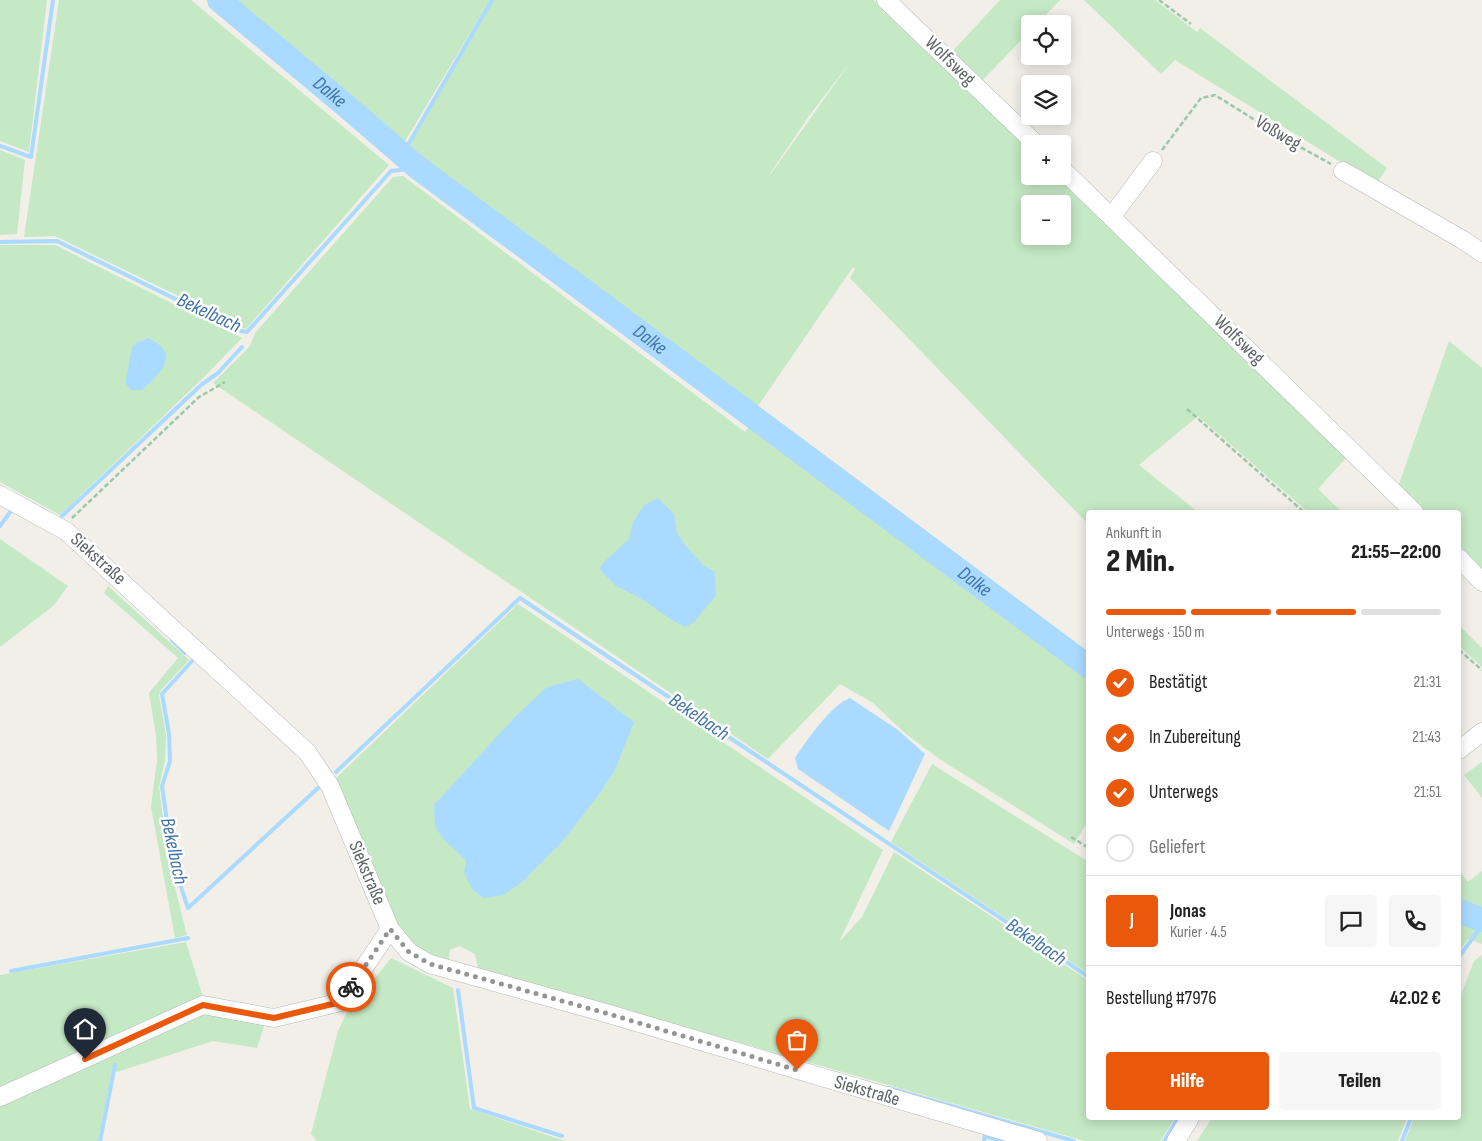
<!DOCTYPE html>
<html lang="de">
<meta charset="utf-8">
<style>
:root{--surface:#fff;--page:#f6f6f6;--text:#222;--muted:#767676;--line:#e0e0e0;--accent:#ea580c}
body{margin:0;font-family:"Sofia Sans Condensed",sans-serif;background:var(--page);color:var(--text);height:100vh;display:flex;flex-direction:column;font-size:19px;white-space:nowrap}
*{box-sizing:border-box;margin:0}
p{font-size:16px;color:var(--muted)}
.icon{flex:none;width:28px;height:28px;fill:none;stroke:currentColor;stroke-width:2;stroke-linecap:round;stroke-linejoin:round}
.map{position:relative;flex:1;overflow:hidden}
.drawer{position:absolute;left:1086px;top:510px;width:375px;height:610px;display:flex;flex-direction:column;background:var(--surface);border-radius:5px;box-shadow:0 2px 12px #0003}
.drawer>*{flex:none}
.buttons{position:absolute;left:1021px;top:15px;display:grid;gap:10px}
.buttons a{display:grid;place-items:center;width:50px;height:50px;border-radius:5px;background:var(--surface);box-shadow:0 2px 12px #0003;font-size:25px}
.pin{position:absolute;display:grid;place-items:center;width:42px;height:42px;color:#fff;margin:-51px -21px;border-radius:50% 50% 50% 0;rotate:-45deg;box-shadow:0 0 5px #0007}
.pin .icon{rotate:45deg}
.courier{position:absolute;display:grid;place-items:center;width:50px;height:50px;margin:-25px;border:4px solid #ea580c;border-radius:50%;background:#fff;color:#222;box-shadow:0 1px 6px #0007}
.summary em{font-style:normal;font-weight:800}
.summary div{display:flex;flex-direction:column-reverse}
.summary{display:flex;align-items:center;justify-content:space-between;height:85px;padding:0 20px}
h1{font-size:32px;font-weight:800;line-height:38px}
.bar{display:grid;grid-template-columns:repeat(4,1fr);gap:8px 5px;align-content:center;height:60px;padding:0 20px}
.bar i{height:6px;border-radius:4px;background:var(--line)}
.bar .on{background:var(--accent)}
.bar p{grid-column:span 4}
.line{display:flex;align-items:center;gap:12px;padding:0 20px;border-top:1px solid var(--line)}
.line div{flex:1}
.round{display:grid;place-items:center;flex:none;width:52px;height:52px;border-radius:5px;background:var(--page)}
ol{padding:0 20px;list-style:none}
li{display:flex;align-items:center;gap:15px;height:55px}
li p{margin-inline-start:auto}
li .icon{padding:5px;border-radius:50%;background:var(--accent);color:#fff;stroke-width:4}
li:last-child{color:var(--muted)}
li i{width:28px;height:28px;border:2px solid var(--line);border-radius:50%}
.primary-button{display:flex;gap:10px;margin-top:auto;padding:10px 20px}
.primary-button a{flex:1;height:58px;border-radius:5px;background:var(--accent);color:#fff;font-size:20px;font-weight:800;line-height:58px;text-align:center}
.primary-button a+a{background:var(--page);color:var(--text)}
.map>svg:first-child{display:block}
</style>
<div class="map">
<svg width="1482" height="1141" viewBox="0 0 1482 1141">
<rect width="100%" height="100%" fill="#f1efe8"/>
<path fill="#c5e8c5" fill-rule="evenodd" d="M 0,0 L 47,0 L 29,152 L 0,141 Z
M 59,0 L 191,0 L 389,165 L 246,329 L 55,236 L 24,237 Z
M 235,0 L 490,0 L 404,143 Z
M 493,0 L 874,0 L 1030,150 L 1030,176 L 1057,176 L 1346,458 L 1318,489 L 1342,512 L 1308,512 L 1198,416 L 1139,465 L 1198,512 L 1089,512 L 1089,525 L 850,278 L 855,269 L 853,267 L 758,406 L 587,286 L 408,146 ZM 852,60 L 770,175 L 769,175 L 809,116 ZM 1030,204 L 1062,204 L 1062,236 L 1030,236 Z
M 1000,0 L 1060,0 L 1037,24 L 1030,24 L 1030,31 L 980,83 L 950,54 Z
M 1084,0 L 1155,0 L 1197,32 L 1200,28 L 1387,168 L 1376,184 L 1175,60 L 1161,74 Z
M 0,150 L 25,160 L 17,234 L 0,235 Z
M 403,176 L 745,432 L 761,410 L 1089,656 L 1089,819 L 1074,844 L 938,758 L 906,734 L 873,703 L 840,684 L 768,759 L 213,383 L 250,346 L 255,333 L 393,177 Z
M 0,245 L 55,245 L 242,338 L 202,379 L 60,515 L 0,482 Z
M 1449,341 L 1482,368 L 1482,572 L 1459,549 L 1459,512 L 1423,512 L 1398,487 Z
M 0,539 L 68,586 L 53,606 L 0,647 Z
M 108,586 L 189,660 L 161,690 L 159,695 L 166,735 L 165,761 L 159,787 L 169,864 L 187,935 L 175,938 L 151,807 L 157,760 L 156,735 L 149,693 L 178,658 L 104,593 Z
M 518,604 L 883,850 L 839,942 L 862,917 L 894,852 L 1089,981 L 1089,1118 L 1175,1118 L 1160,1141 L 1085,1141 L 478,968 L 475,954 L 460,946 L 450,950 L 448,964 L 433,960 L 397,931 L 333,781 Z
M 1459,625 L 1482,648 L 1482,667 L 1459,646 Z
M 1482,762 L 1482,798 L 1464,775 Z
M 932,764 L 1089,862 L 1089,974 L 891,842 Z
M 1459,870 L 1468,882 L 1482,871 L 1482,944 L 1468,939 L 1459,952 Z
M 186,942 L 204,1000 L 0,1091 L 0,975 Z
M 1482,955 L 1482,1141 L 1405,1141 L 1414,1118 L 1459,1118 L 1459,1000 L 1474,961 Z
M 391,958 L 453,988 L 470,1109 L 565,1141 L 317,1141 L 311,1134 L 338,1031 L 345,1016 Z
M 205,1009 L 266,1020 L 257,1048 L 213,1041 L 117,1072 L 112,1070 L 98,1141 L 0,1141 L 0,1101 Z
M 1212,1118 L 1407,1118 L 1398,1141 L 1197,1141 Z"/>
<path fill="#aadaff" d="M 148,338 C 182,354 161,373 142,390 L 131,390 L 126,384 L 126,379 L 132,347 L 136,343 Z
M 658,498 L 674,514 L 677,533 L 685,545 L 703,565 L 715,572 L 716,595 L 695,621 L 686,627 L 675,622 L 640,598 L 616,586 L 599,569 L 605,561 L 629,539 L 633,522 L 644,505 Z
M 578,679 L 634,722 L 615,770 L 600,793 L 562,842 L 521,883 L 503,895 L 484,898 L 472,889 L 464,873 L 466,860 L 443,839 L 435,826 L 434,805 L 517,715 L 547,687 Z
M 850,698 L 898,730 L 925,754 L 889,831 L 798,769 L 795,758 C 807,740 831,705 850,698 Z"/>
<g fill="none" stroke-linecap="round" stroke-linejoin="round">
<path stroke="#aadaff" stroke-width="4" d="M 0,146 L 31,157 L 53,0
M 402,155 L 492,0
M 0,242 L 57,241 L 241,331 L 247,332 L 391,171 L 418,168
M 62,516 L 201,385 L 218,373 L 242,347
M 0,526 L 11,511
M 172,640 L 185,653
M 193,660 L 162,694 L 169,734 L 170,761 L 162,786 L 173,863 L 188,908 L 318,788
M 336,772 L 520,598 L 1089,977
M 1459,957 L 1482,925
M 11,971 L 188,938
M 458,990 L 474,1108 L 562,1136
M 1459,990 L 1459,991
M 889,1088 L 1074,1141
M 100,1141 L 115,1065
M 984,1141 L 985,1136 L 1001,1141
M 1164,1141 L 1178,1118
M 1402,1141 L 1411,1118"/>
<g stroke="#aadaff" stroke-width="24">
<path id="s1" d="M 219,0 L 345,105 L 418,168 L 583,290 L 1089,667"/>
<path d="M 1459,911 L 1482,920"/>
</g>
<defs>
<path id="minor" d="M 886,0 L 1036,144
M 1062,169 L 1414,512
M 1343,171 L 1463,240 L 1482,253
M 1112,216 L 1153,161
M 0,495 L 66,531 L 307,752 L 330,786 L 390,929 L 409,952 L 430,964 L 609,1014 L 1038,1141
M 1459,558 L 1482,582
M 1459,750 L 1482,732
M 0,1097 L 203,1005 L 274,1018 L 341,1002 L 390,929
M 1176,1141 L 1190,1118"/>
</defs>
<use href="#minor" stroke="#b5b8bc" stroke-width="19"/>
<path stroke="#9cc7a9" stroke-width="2.5" stroke-dasharray="5 2.5" stroke-linecap="butt" d="M 1159,0 L 1191,24
M 1162,150 L 1201,98 L 1215,95 L 1282,137 L 1331,164
M 1187,409 L 1304,512
M 72,518 L 199,397 L 225,382
M 1459,650 L 1482,670
M 1071,837 L 1089,848"/>
<use href="#minor" stroke="#fff" stroke-width="18"/>
</g>
<g fill="none" stroke-linecap="round" stroke-linejoin="round">
<path stroke="#929495" stroke-width="5" stroke-dasharray="0 9" d="M 351,987 L 390,929 L 409,952 L 430,964 L 609,1014 L 797,1070"/>
<path stroke="#ea580c" stroke-width="6" d="M 85,1059 L 203,1005 L 274,1018 L 341,1002 L 351,987"/>
</g>
<g text-anchor="middle" dominant-baseline="central" stroke-width="5" stroke-linejoin="round" paint-order="stroke">
<g font-size="19" fill="#5f6368" stroke="#fff">
<text transform="translate(950 61) rotate(44)">Wolfsweg</text>
<text transform="translate(1278 133) rotate(31)">Voßweg</text>
<text transform="translate(1239 340) rotate(44)">Wolfsweg</text>
<text transform="translate(98 559) rotate(42)">Siekstraße</text>
<text transform="translate(367 873) rotate(67)">Siekstraße</text>
<text transform="translate(867 1091) rotate(16)">Siekstraße</text>
</g>
<g font-size="20" font-style="italic" fill="#4174aa" stroke="#fff">
<text stroke="none"><textPath href="#s1" startOffset="144">Dalke</textPath></text>
<text transform="translate(209 313) rotate(25)">Bekelbach</text>
<text stroke="none"><textPath href="#s1" startOffset="549">Dalke</textPath></text>
<text stroke="none"><textPath href="#s1" startOffset="954">Dalke</textPath></text>
<text transform="translate(699 717) rotate(34)">Bekelbach</text>
<text transform="translate(174 851) rotate(78)">Bekelbach</text>
<text transform="translate(1036 942) rotate(34)">Bekelbach</text>
</g>
</g>
</svg>
<div class="buttons">
<a><svg class="icon" aria-label="locate" viewBox="0 0 24 24"><circle cx="12" cy="12" r="6"/><path d="M12 2v4M12 18v4M2 12h4M18 12h4"/></svg></a>
<a><svg class="icon" aria-label="layers" viewBox="0 0 24 24"><path d="M12 4l9 5-9 5-9-5zM3 14l9 5 9-5"/></svg></a>
<a>+</a>
<a>−</a>
</div>
<div class="pin" style="left:797px;top:1070px;background:#ea580c"><svg class="icon" aria-label="bag" viewBox="0 0 24 24"><path d="M5 8h14l-1 12H6zM9 8a3 3 0 0 1 6 0"/></svg></div>
<div class="pin" style="left:85px;top:1059px;background:#1f2937"><svg class="icon" aria-label="home" viewBox="0 0 24 24"><path d="M3 11l9-7 9 7M6 9v11h12V9"/></svg></div>
<div class="courier" style="left:351px;top:987px"><svg class="icon" aria-label="bike" viewBox="0 0 24 24"><circle cx="6" cy="16" r="4"/><circle cx="18" cy="16" r="4"/><path d="M6 16l4-8h5l3 8M10 8l3 8H6M13 5h3"/></svg></div>
<section class="drawer">
<div class="summary"><div><h1>2 Min.</h1><p>Ankunft in</p></div><em>21:55–22:00</em></div>
<div class="bar"><i class="on"></i><i class="on"></i><i class="on"></i><i></i><p>Unterwegs · 150 m</p></div>
<ol>
<li><svg class="icon" aria-label="check" viewBox="0 0 24 24"><path d="M5 12l5 5 9-10"/></svg>Bestätigt<p>21:31</p></li>
<li><svg class="icon" aria-label="check" viewBox="0 0 24 24"><path d="M5 12l5 5 9-10"/></svg>In Zubereitung<p>21:43</p></li>
<li><svg class="icon" aria-label="check" viewBox="0 0 24 24"><path d="M5 12l5 5 9-10"/></svg>Unterwegs<p>21:51</p></li>
<li><i></i>Geliefert</li>
</ol>
<div class="line" style="height:90px"><b class="round" style="background:var(--accent);color:#fff">J</b><div><b>Jonas</b><p>Kurier · 4.5</p></div><a class="round"><svg class="icon" aria-label="chat" viewBox="0 0 24 24"><path d="M4 5h16v11H9l-5 4z"/></svg></a><a class="round"><svg class="icon" aria-label="phone" viewBox="0 0 24 24"><path d="M5 4h4l2 5-3 2q2 4 5 5l2-3 5 2v4C11 20 4 13 5 4z"/></svg></a></div>
<div class="line" style="height:65px"><div>Bestellung #7976</div><b>42.02 €</b></div>
<div class="primary-button"><a>Hilfe</a><a>Teilen</a></div>
</section>
</div>
